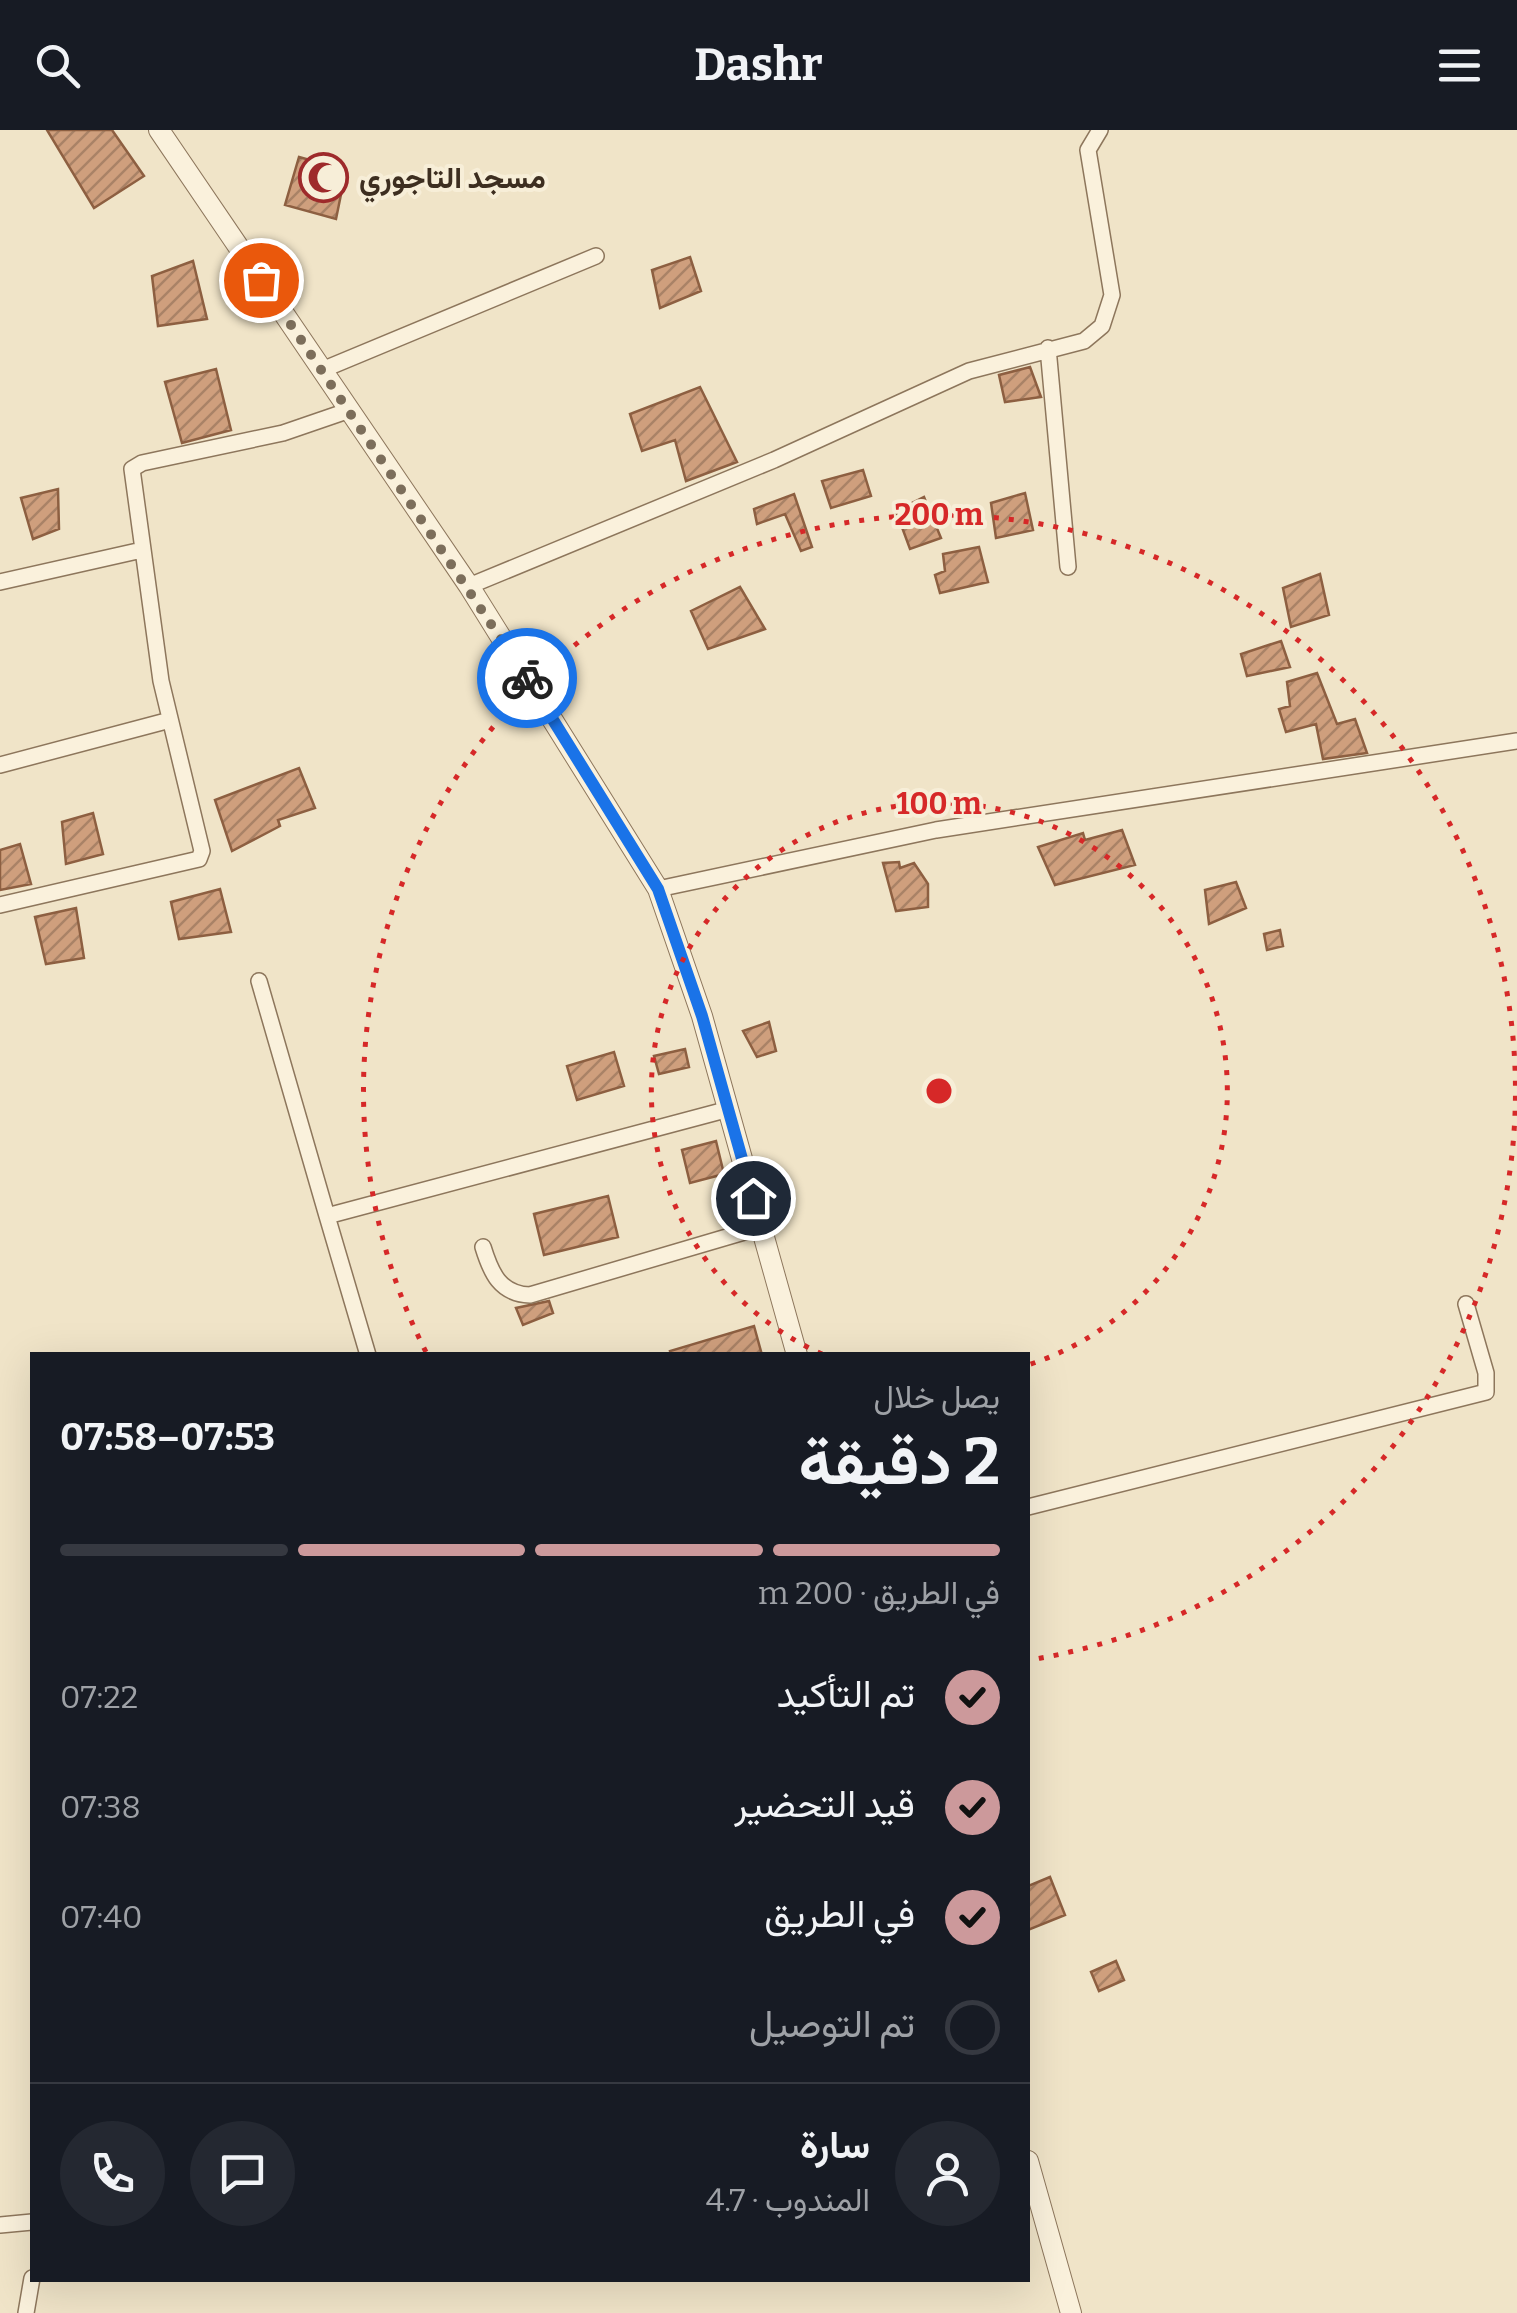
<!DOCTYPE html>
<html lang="ar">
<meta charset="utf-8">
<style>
:root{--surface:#171b24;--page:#242831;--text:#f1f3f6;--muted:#9ea1a6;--line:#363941;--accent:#cc999b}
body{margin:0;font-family:Bitter,Vazirmatn,serif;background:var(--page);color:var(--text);direction:rtl;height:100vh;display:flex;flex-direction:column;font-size:38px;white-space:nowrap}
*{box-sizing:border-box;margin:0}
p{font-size:32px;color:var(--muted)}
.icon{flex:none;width:55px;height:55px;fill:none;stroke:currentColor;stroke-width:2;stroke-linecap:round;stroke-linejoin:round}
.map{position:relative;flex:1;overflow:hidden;direction:ltr}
.drawer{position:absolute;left:30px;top:1222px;width:1000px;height:930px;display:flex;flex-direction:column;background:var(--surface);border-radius:0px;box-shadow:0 10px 40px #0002;direction:rtl}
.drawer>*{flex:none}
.pin{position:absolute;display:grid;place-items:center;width:85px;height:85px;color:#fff;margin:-42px;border:5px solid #fff;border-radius:50%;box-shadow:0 2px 10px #0007}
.courier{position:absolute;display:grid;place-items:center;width:100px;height:100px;margin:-50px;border:8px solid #1a73e8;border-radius:50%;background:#fff;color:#222;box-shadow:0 2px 12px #0007}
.overview em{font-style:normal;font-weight:700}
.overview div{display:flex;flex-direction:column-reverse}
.overview{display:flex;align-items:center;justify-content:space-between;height:170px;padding:0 30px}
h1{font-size:65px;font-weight:700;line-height:75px}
.bar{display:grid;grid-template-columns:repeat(4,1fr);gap:15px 10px;align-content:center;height:120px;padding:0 30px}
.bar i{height:12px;border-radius:8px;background:var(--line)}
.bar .active{background:var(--accent)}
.bar p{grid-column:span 4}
.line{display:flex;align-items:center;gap:25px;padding:0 30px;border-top:2px solid var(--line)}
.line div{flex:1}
.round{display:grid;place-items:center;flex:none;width:105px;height:105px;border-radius:52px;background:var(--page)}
ol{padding:0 30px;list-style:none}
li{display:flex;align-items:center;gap:30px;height:110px}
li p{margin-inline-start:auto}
li .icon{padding:10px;border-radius:50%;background:var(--accent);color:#111;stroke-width:4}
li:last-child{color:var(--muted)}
li i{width:55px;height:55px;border:5px solid var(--line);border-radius:50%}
header{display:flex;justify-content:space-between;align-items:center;height:130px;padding:0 30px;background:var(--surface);font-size:45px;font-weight:700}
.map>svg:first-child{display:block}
</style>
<header><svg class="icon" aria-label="menu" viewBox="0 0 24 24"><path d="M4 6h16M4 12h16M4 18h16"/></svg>Dashr<svg class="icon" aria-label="search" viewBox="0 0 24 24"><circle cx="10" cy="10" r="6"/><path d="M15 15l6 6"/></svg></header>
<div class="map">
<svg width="1517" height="2183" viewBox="0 0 1517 2183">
<defs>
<pattern id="building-hatch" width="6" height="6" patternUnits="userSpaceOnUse" patternTransform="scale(2.5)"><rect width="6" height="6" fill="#cf9f7d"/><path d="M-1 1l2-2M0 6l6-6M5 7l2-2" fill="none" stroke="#a98266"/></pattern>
</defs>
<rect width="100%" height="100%" fill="#f0e4c8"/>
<path fill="url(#building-hatch)" stroke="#8d5f41" stroke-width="2.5" d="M 47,0 L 112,0 L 144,46 L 94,78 Z
M 299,27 L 346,40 L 336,89 L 285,75 Z
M 690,127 L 701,161 L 660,178 L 652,140 Z
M 193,131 L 207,189 L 158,196 L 152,146 Z
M 1030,237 L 1041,267 L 1005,272 L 999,245 Z
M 216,239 L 231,300 L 182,313 L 165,252 Z
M 700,257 L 737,332 L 686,351 L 675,310 L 642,321 L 630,284 Z
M 863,340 L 871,366 L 831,378 L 822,351 Z
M 58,359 L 59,399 L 33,409 L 21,368 Z
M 1025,363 L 1033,400 L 996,408 L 991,373 Z
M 794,364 L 812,417 L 801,421 L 785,384 L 757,394 L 754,379 Z
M 924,367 L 941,408 L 910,419 L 896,381 Z
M 979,417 L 988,452 L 940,463 L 935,445 L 945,441 L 943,424 Z
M 1320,444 L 1329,485 L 1291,497 L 1283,458 Z
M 740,457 L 765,499 L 708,519 L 691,481 Z
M 1281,511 L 1290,537 L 1247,546 L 1241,524 Z
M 1317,543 L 1337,594 L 1355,589 L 1367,623 L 1323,629 L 1316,594 L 1286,602 L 1279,579 L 1290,576 L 1287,552 Z
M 299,638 L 315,678 L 278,690 L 280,696 L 232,721 L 215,670 Z
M 93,683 L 103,724 L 66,734 L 62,692 Z
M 1122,700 L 1135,735 L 1055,755 L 1038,717 L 1083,703 L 1085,710 Z
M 20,714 L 31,754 L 0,760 L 0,720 Z
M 899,732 L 900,738 L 914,733 L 928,754 L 928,777 L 896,781 L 883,733 Z
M 1236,752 L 1246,778 L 1209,794 L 1205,760 Z
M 220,759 L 231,802 L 179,809 L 171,772 Z
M 76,778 L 84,828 L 46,834 L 35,787 Z
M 1280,800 L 1283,816 L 1267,820 L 1264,804 Z
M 769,892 L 776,921 L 757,927 L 743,901 Z
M 685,919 L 689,937 L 659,944 L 654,926 Z
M 614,922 L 624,956 L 577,970 L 567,936 Z
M 716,1011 L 724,1044 L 690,1053 L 682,1020 Z
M 608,1066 L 618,1107 L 544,1125 L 534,1084 Z
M 549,1171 L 553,1183 L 523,1195 L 516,1178 Z
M 754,1196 L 762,1225 L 671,1225 L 670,1221 Z
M 1050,1747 L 1065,1785 L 1028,1800 L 1028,1756 Z
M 1116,1831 L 1124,1850 L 1099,1861 L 1091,1842 Z"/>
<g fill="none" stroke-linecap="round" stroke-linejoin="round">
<defs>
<path id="minor" d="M 1048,218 L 1068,437
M 322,240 L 596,126
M 0,452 L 142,420
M 469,456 L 774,330 L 969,241 L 1084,211 L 1102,196 L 1112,165 L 1088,20 L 1100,0
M 0,635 L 170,590
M 658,759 L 936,700 L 1517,611
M 0,775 L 199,729 L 202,721 L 161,551 L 132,339 L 142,333 L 283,303 L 350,280
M 259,851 L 327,1086 L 729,979
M 327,1086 L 368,1225
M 483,1117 C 491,1143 500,1164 530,1165 L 761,1097
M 1028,1377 L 1486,1262 L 1486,1243 L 1466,1174
M 0,2095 L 32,2092
M 26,2183 L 32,2148"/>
<path id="tertiary" d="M 159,0 L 469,456 L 658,759 L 702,886 L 797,1225
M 1028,2031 L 1071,2183"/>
</defs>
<use href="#minor" stroke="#8d765c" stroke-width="18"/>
<use href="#tertiary" stroke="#8d765c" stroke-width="22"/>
<use href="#minor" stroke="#faf1dc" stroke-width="15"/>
<use href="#tertiary" stroke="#faf1dc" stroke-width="20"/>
</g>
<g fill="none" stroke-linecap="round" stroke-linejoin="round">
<path stroke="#7c6e5b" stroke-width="10" stroke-dasharray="0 18" d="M 261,150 L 527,548"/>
<path stroke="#1a73e8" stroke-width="12" d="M 527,548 L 658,759 L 702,886 L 753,1068"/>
</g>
<g fill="none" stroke="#d62828" stroke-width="5" stroke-dasharray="5 10">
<path d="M822 1224A288 288 0 1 1 1028 1235"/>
<path d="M426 1222A576 576 0 1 1 1029 1530"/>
</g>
<defs>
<symbol id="mosque-ring" viewBox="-11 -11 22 22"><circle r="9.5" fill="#f7eed8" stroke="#9e2a2b" stroke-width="1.5"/><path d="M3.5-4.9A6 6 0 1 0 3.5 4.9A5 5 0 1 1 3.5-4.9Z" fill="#9e2a2b"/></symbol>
</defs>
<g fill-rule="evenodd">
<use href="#mosque-ring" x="296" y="20" width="55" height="55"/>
</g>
<g text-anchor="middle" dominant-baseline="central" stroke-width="8" stroke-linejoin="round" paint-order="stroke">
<g font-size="30" font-weight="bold" fill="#3d2e20" stroke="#f7eed8" text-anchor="start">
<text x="359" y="48">مسجد التاجوري</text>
</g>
</g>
<circle cx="939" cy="961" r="15" fill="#d62828" stroke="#f7eed8" stroke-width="5"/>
<g font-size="30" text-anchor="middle" font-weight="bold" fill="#d62828" stroke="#f7eed8" stroke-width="8" stroke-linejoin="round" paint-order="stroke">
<text x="939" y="395">200 m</text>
<text x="939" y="684">100 m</text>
</g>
</svg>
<div class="pin" style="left:261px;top:150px;background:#ea580c"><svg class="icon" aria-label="bag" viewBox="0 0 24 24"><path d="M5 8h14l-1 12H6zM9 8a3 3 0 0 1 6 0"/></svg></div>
<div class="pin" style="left:753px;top:1068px;background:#1f2937"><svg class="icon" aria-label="home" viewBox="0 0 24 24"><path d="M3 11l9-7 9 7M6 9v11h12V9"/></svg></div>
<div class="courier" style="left:527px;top:548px"><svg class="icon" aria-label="bike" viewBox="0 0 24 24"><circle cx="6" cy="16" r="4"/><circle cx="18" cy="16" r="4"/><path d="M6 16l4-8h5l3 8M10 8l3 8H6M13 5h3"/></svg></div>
<section class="drawer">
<div class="overview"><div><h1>2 دقيقة</h1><p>يصل خلال</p></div><em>07:53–07:58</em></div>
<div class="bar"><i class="active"></i><i class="active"></i><i class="active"></i><i></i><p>في الطريق · 200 m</p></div>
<ol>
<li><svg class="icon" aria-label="check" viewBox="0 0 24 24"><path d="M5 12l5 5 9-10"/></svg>تم التأكيد<p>07:22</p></li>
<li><svg class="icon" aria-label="check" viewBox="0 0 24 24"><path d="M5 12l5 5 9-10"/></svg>قيد التحضير<p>07:38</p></li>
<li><svg class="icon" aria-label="check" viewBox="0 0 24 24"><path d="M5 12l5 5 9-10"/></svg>في الطريق<p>07:40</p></li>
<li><i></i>تم التوصيل</li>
</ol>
<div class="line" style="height:180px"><a class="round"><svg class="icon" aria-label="person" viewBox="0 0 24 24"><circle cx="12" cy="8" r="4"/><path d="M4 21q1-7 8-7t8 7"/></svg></a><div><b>سارة</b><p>المندوب · 4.7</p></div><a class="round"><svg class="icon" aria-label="chat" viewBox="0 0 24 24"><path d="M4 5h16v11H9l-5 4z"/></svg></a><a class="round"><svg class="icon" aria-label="phone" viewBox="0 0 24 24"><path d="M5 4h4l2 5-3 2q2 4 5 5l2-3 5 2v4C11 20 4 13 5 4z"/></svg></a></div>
</section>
</div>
